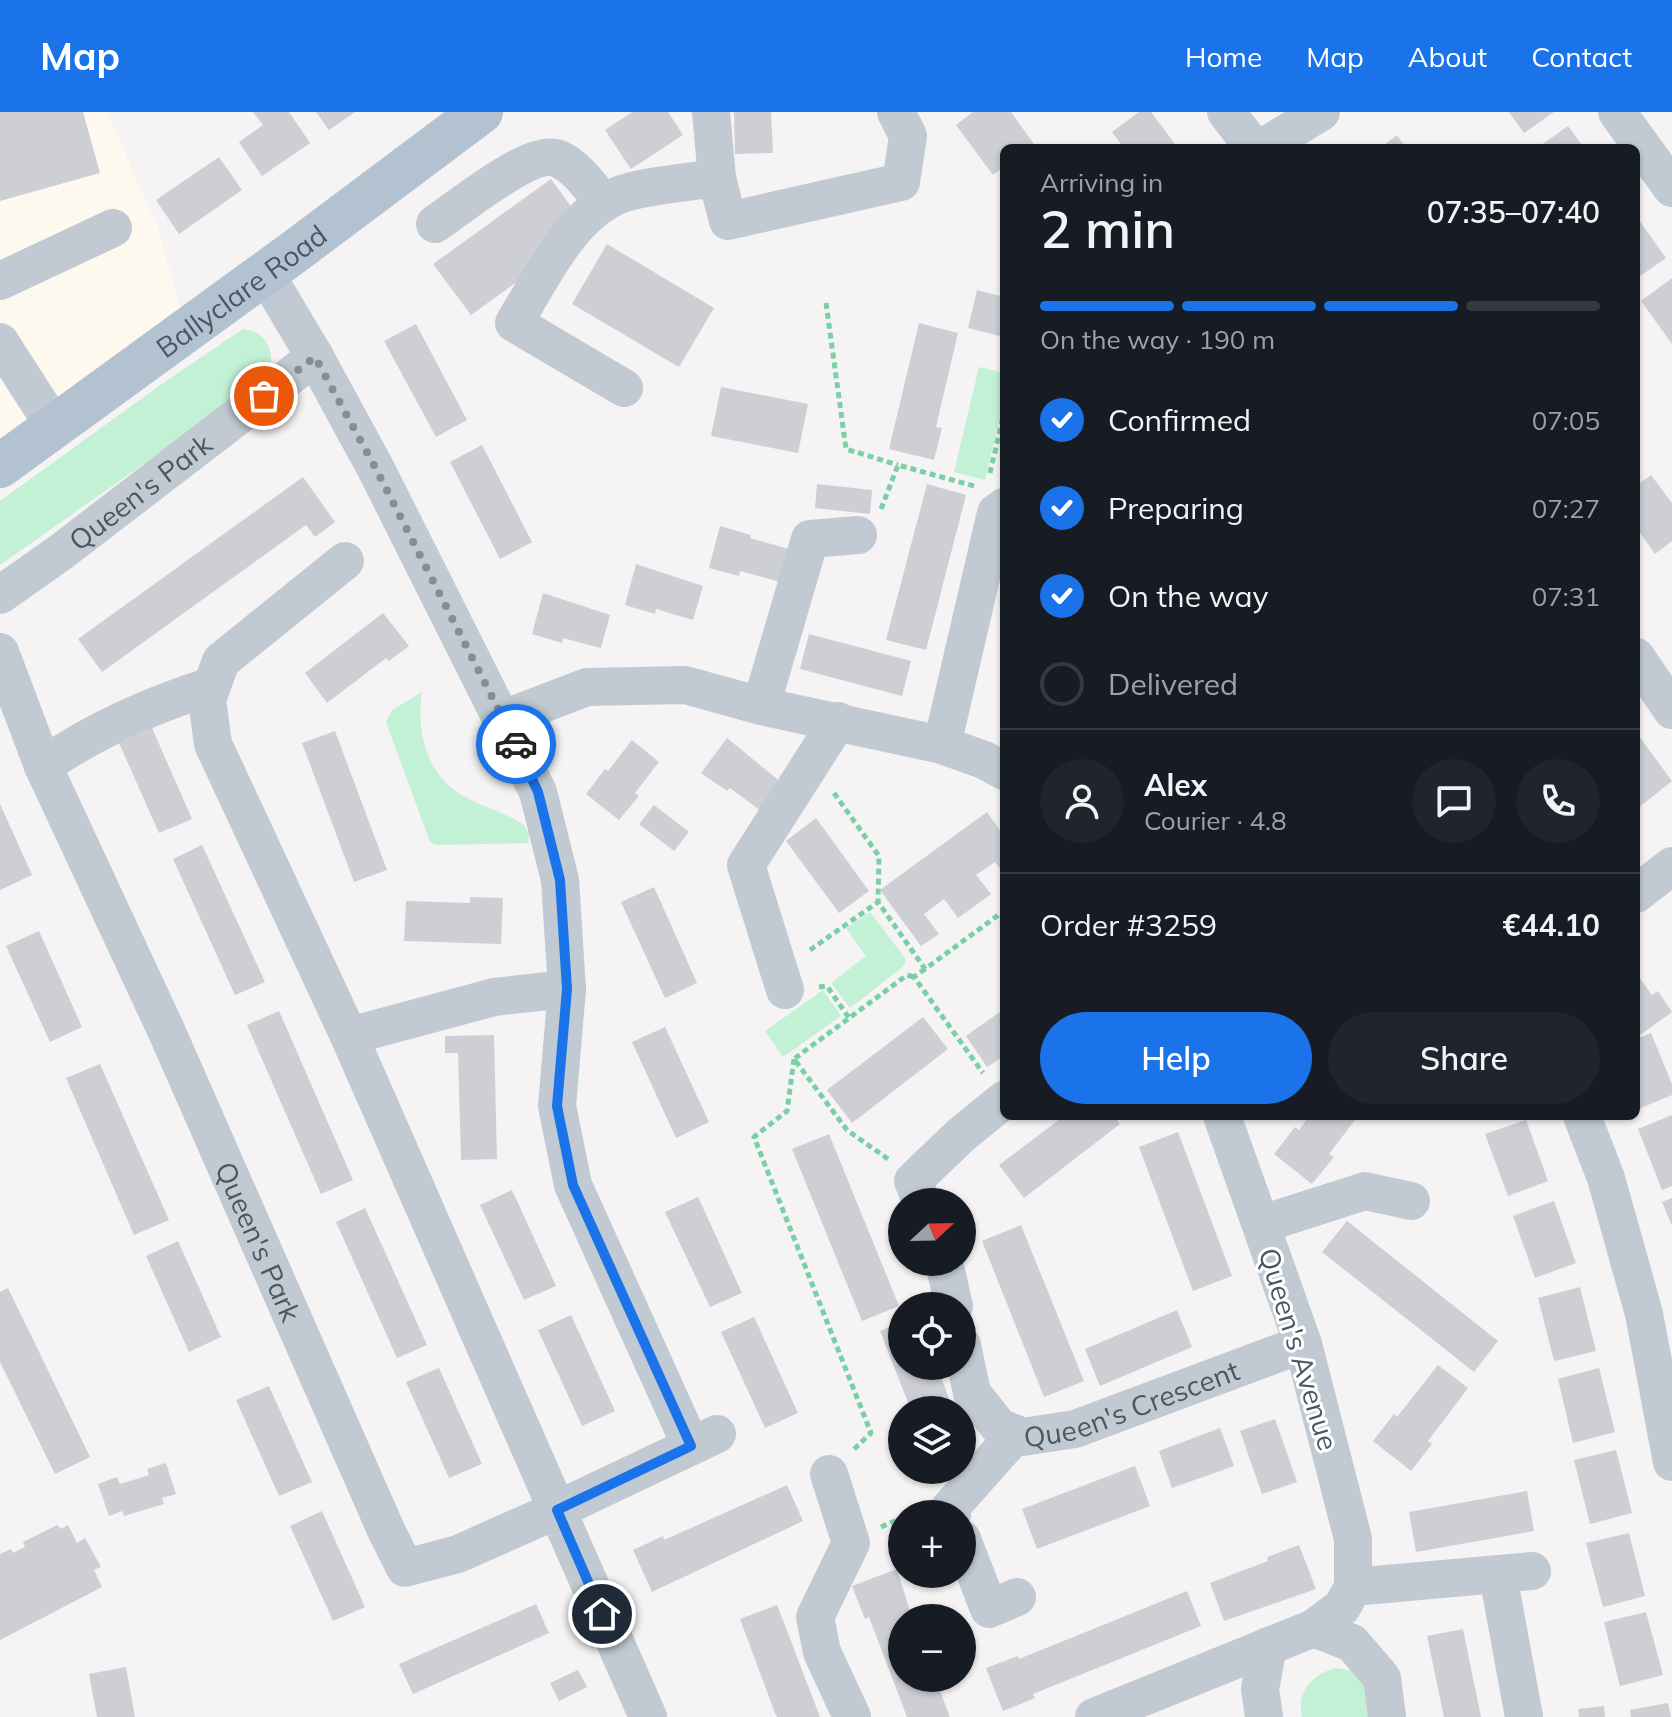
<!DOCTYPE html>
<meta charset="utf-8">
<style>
:root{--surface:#171b24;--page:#20242c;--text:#f1f3f6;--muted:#9ea1a6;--line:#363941;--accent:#1a73e8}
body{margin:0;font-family:Mulish,sans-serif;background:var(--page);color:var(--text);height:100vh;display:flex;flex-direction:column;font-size:30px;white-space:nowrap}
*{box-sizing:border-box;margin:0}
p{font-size:26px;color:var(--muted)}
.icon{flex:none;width:44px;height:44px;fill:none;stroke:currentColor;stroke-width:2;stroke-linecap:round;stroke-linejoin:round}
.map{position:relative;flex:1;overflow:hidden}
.details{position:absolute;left:1000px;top:32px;width:640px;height:976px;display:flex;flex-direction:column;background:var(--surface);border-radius:12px;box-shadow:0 2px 6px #0004}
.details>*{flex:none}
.needle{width:52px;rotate:68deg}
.fabs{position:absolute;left:888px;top:1076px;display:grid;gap:16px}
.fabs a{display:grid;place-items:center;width:88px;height:88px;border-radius:50%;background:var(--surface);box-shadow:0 2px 6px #0004;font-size:40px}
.pin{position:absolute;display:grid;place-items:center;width:68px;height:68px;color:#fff;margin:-34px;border:4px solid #fff;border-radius:50%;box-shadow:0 2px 8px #0007}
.courier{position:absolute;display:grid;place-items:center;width:80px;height:80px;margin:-40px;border:6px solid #1a73e8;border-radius:50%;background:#fff;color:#222;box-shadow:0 2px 10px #0007}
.headline em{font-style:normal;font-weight:600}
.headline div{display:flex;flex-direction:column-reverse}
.headline{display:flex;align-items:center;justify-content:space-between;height:136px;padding:0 40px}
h1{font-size:52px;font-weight:600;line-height:60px}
.bar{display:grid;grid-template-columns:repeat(4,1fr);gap:12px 8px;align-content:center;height:96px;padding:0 40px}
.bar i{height:10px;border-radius:6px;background:var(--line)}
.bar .active{background:var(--accent)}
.bar p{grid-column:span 4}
.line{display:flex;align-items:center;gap:20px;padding:0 40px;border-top:2px solid var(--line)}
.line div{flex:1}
.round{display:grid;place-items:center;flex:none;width:84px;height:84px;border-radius:42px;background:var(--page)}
ol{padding:0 40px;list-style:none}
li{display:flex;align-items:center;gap:24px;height:88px}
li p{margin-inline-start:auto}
li .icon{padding:8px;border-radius:50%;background:var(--accent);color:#fff;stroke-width:4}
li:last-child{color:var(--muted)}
li i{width:44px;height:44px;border:4px solid var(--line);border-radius:50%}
.action{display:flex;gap:16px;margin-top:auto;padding:16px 40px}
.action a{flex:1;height:92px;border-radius:48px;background:var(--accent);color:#fff;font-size:32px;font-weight:600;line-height:92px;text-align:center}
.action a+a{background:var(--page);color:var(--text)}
header{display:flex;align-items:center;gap:48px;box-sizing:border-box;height:112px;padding:0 40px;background:var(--accent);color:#fff}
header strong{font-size:38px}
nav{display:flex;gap:44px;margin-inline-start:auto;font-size:28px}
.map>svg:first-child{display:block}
</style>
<header>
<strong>Map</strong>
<nav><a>Home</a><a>Map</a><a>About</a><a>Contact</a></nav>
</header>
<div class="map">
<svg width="1672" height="1605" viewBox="0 0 1672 1605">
<rect width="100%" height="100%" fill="#f5f3f3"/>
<path fill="#fdf9ef" d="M 0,0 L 107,0 L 159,118 L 186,219 L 0,353 Z"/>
<path fill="#c3f1d5" d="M 243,217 C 269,221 274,240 270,263 L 0,453 L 0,389 L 166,269 Z
M 979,255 L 1004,261 L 1004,287 L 985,368 L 954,360 Z
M 422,580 C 416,616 425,658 457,680 C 478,694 503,699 524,713 L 529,723 L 528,731 L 436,733 L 430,730 L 386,610 L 392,598 Z
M 870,800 L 905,846 L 905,853 L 850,896 L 831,871 L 866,844 L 846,816 Z
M 823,878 L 841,904 L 783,945 L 765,919 Z
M 1335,1556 L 1349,1558 L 1361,1563 L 1375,1605 L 1302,1605 C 1296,1580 1312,1563 1335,1556 Z"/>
<path fill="#cdcfd5" d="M 0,0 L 83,0 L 100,61 L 0,89 Z
M 253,0 L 289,0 L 310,31 L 262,64 L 239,30 L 263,13 Z
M 316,0 L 355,0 L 329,18 Z
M 632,0 L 668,0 L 683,23 L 631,57 L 605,18 Z
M 734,0 L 771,0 L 773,41 L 735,42 Z
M 973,0 L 1011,0 L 1034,32 L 1029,36 L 1004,36 L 1004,54 L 993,63 L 956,13 Z
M 1139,0 L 1151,0 L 1178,36 L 1124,36 L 1112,20 Z
M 1509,0 L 1554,0 L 1524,21 Z
M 1568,14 L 1584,36 L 1537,36 Z
M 1397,23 L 1406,36 L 1380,36 Z
M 219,45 L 242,78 L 179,122 L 156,88 Z
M 551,67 L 580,107 L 551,145 L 471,203 L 433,152 Z
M 1636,104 L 1666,146 L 1636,167 Z
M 607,132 L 714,196 L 679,255 L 572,192 Z
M 1672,166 L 1672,232 L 1641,189 Z
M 977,178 L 1004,185 L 1004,225 L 968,216 Z
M 919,211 L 958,221 L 936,315 L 942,316 L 934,348 L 889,337 Z
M 416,212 L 467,308 L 436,325 L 384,229 Z
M 721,275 L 808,292 L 798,341 L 711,324 Z
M 482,333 L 532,430 L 500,447 L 450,350 Z
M 1651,363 L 1672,391 L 1672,429 L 1655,442 L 1636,415 L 1636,374 Z
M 303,365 L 335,410 L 315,425 L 306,413 L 102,560 L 78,527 Z
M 817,372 L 872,378 L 870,402 L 815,396 Z
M 927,372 L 966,383 L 926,538 L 886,528 Z
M 720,414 L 751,423 L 750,426 L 789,437 L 780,470 L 740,459 L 739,464 L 709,456 Z
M 636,452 L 703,474 L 693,508 L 656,497 L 655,502 L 625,493 Z
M 543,481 L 610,503 L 601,536 L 563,526 L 562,531 L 532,522 Z
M 383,501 L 409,534 L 389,549 L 386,546 L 327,591 L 305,561 Z
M 809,522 L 911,549 L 902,584 L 800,557 Z
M 152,616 L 192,707 L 159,721 L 119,631 Z
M 335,619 L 387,758 L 354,770 L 302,631 Z
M 1636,620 L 1672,669 L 1638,696 L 1636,693 Z
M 727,626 L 782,671 L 761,699 L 730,676 L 727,679 L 701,661 Z
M 632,628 L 659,650 L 635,681 L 639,684 L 619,708 L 586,682 L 605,657 L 608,659 Z
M 0,692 L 32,763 L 0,778 Z
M 654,693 L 689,720 L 674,739 L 639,712 Z
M 987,700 L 1004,724 L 1004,762 L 995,750 L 976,763 L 991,782 L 958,806 L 944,787 L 924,802 L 939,822 L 921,834 L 880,778 Z
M 816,706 L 869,779 L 839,801 L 786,729 Z
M 202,733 L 265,870 L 235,883 L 173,747 Z
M 654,775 L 697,871 L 665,886 L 621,790 Z
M 470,785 L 503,786 L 501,832 L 404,829 L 406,789 L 470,791 Z
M 39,819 L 82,915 L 50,930 L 6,834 Z
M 1636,861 L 1652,883 L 1658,879 L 1672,900 L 1640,923 L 1636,918 Z
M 1004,897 L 1004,944 L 987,955 L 966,924 Z
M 279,899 L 353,1068 L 321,1082 L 247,913 Z
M 923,905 L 948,937 L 852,1011 L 827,978 Z
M 665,915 L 709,1010 L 676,1026 L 632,930 Z
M 1651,921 L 1672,972 L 1672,983 L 1636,998 L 1636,927 Z
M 494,923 L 497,1047 L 461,1048 L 458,941 L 445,941 L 445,924 Z
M 100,952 L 169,1108 L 134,1123 L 66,966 Z
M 1672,1003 L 1672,1074 L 1662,1078 L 1638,1017 Z
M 1064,1004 L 1114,1004 L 1120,1012 L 1024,1086 L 999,1053 Z
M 1309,1004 L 1358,1004 L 1329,1042 L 1334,1045 L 1312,1072 L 1274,1042 L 1295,1015 L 1299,1018 Z
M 1526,1008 L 1548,1069 L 1508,1084 L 1485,1022 Z
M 1178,1020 L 1232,1164 L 1193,1179 L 1139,1035 Z
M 829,1022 L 899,1194 L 862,1209 L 792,1037 Z
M 512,1078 L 556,1174 L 524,1188 L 480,1093 Z
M 698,1085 L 742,1181 L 710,1195 L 665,1100 Z
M 1672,1086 L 1672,1114 L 1662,1090 Z
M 1554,1089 L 1576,1151 L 1535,1166 L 1513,1104 Z
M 365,1096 L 427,1233 L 397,1246 L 336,1110 Z
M 1347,1109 L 1498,1229 L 1474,1260 L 1322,1140 Z
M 1021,1113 L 1084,1269 L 1044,1285 L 982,1129 Z
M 178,1129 L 221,1225 L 189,1240 L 146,1144 Z
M 1580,1175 L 1596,1239 L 1554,1249 L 1538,1186 Z
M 8,1176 L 90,1345 L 55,1362 L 0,1250 L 0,1180 Z
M 1177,1198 L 1192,1235 L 1100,1274 L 1085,1237 Z
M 571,1203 L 615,1299 L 582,1314 L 538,1218 Z
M 754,1205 L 798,1301 L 765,1316 L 721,1220 Z
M 902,1210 L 902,1254 L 937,1254 L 953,1298 L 911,1298 L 880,1219 Z
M 1438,1253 L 1468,1276 L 1428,1329 L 1432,1332 L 1411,1359 L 1373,1329 L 1394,1302 L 1397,1305 Z
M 439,1256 L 482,1352 L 449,1366 L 406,1270 Z
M 1599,1256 L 1615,1320 L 1573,1331 L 1558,1267 Z
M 269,1274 L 312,1370 L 279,1384 L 236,1288 Z
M 1275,1307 L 1297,1370 L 1262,1382 L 1240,1319 Z
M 1220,1316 L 1234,1354 L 1172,1376 L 1159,1339 Z
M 967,1320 L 979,1353 L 936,1370 L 931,1358 L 962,1358 L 962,1322 Z
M 1616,1338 L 1632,1401 L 1590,1412 L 1574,1348 Z
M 166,1351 L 176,1382 L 162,1386 L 164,1392 L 124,1404 L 122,1399 L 109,1404 L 98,1372 L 117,1365 L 120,1372 L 149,1363 L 147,1357 Z
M 1135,1354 L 1150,1394 L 1037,1437 L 1022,1397 Z
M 787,1373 L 803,1409 L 652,1480 L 633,1438 L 663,1424 L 664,1428 Z
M 1527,1379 L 1534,1419 L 1416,1440 L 1409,1400 Z
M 322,1399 L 365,1495 L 333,1509 L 290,1414 Z
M 57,1413 L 61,1417 L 68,1413 L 77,1431 L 85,1426 L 101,1455 L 94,1458 L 102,1475 L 0,1528 L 0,1442 L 11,1437 L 13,1441 L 25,1435 L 23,1430 Z
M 1629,1421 L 1645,1484 L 1603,1495 L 1586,1431 Z
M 1299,1433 L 1316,1477 L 1224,1509 L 1210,1471 L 1268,1449 L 1267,1445 Z
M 897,1457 L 912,1506 L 902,1506 L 902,1566 L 935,1566 L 950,1605 L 907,1605 L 869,1505 L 865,1507 L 852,1474 Z
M 1187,1479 L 1201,1514 L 1033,1582 L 1035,1586 L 1003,1599 L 986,1556 L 1018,1544 L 1019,1547 Z
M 536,1492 L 549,1521 L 413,1582 L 399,1552 Z
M 777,1493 L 789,1524 L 820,1605 L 777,1605 L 775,1601 L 740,1507 Z
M 1646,1500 L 1663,1563 L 1620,1574 L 1604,1510 Z
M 1463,1517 L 1481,1605 L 1444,1605 L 1427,1524 Z
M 126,1555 L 135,1605 L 97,1605 L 89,1562 Z
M 578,1558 L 587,1575 L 559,1589 L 550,1571 Z
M 1668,1591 L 1671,1605 L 1631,1605 L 1630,1598 Z
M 1604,1594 L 1605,1605 L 1579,1605 L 1578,1597 Z"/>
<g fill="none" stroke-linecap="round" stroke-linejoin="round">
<path stroke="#7ad0a6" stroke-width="5" stroke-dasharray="6 4" stroke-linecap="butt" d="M 826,191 L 846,337 L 898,353
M 990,361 L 1004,300
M 881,397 L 898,353 L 974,374
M 834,681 L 879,744 L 878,790 L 925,857 L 1004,799
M 810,838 L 878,790
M 925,857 L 914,865 L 983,961
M 819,875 L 827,874 L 849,906
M 794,947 L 787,999 L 754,1025 L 871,1321 L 852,1339
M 888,1047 L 847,1018 L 794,947 L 907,863 L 914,865
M 881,1415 L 902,1406"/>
<g stroke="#c1cad2" stroke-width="38">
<path d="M 711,0 L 717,66 L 728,109 L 901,70 L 908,24 L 896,0"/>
<path d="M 1226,0 L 1254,36"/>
<path d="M 1617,0 L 1672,76"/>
<path d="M 1262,36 L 1321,0"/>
<path d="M 435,112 C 459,96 532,35 559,47 C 578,56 591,76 604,91"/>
<path d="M 265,161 L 315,245 L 376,357 L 538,680 L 560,768 L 567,877 L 557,994 L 573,1073 L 691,1334"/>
<path d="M 0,169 L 113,116"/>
<path d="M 0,230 L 54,314"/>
<path d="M 624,276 L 514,211 C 541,167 570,103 619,83 C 642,74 691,70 717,66"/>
<path d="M 345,449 L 221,549 L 207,588 L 213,632 L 349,924 L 648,1605"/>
<path id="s1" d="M 0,483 L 61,440 L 315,245"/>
<path id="s2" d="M 0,540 L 43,654 L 166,918 L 386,1418 L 405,1456 L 458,1442 L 557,1398 L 717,1322"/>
<path d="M 1636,545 L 1672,598"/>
<path d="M 761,594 L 810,427 L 858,423"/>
<path d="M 503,607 L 587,575 L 685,573 L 761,594 L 942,633 L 984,648 L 1004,659"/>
<path d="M 942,633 L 996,401 L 1004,395"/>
<path d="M 43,654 C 95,618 151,593 212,574"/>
<path d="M 1636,782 L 1672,754"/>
<path d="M 785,878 L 746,753 L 838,609"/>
<path d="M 349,924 L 494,885 L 567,877"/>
<path d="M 1582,1004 L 1606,1066 L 1644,1202 L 1672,1350"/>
<path d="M 922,1090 L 913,1069 L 961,1023 L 1004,988"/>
<path d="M 1262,1112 L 1365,1079 L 1411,1089"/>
<path d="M 944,1150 L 954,1194"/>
<path id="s3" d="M 962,1233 L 972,1281 L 999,1315 L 1023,1325 L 1075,1317 L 1303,1232"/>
<path d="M 829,1362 L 851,1431 L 815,1505 L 822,1540 L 852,1605"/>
<path d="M 952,1402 L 950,1396 L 1016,1322"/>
<path d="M 962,1427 L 989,1497 L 1017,1485"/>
<path d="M 1498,1463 L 1524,1605"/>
<path d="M 1353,1475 L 1532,1459"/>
<path d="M 1314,1516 L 1352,1531 L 1382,1566 L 1387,1605"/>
<path d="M 1094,1605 L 1314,1516 L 1342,1495 L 1353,1475 L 1353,1427 L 1303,1232 L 1222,1004"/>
<path d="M 1264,1605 L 1260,1577 L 1268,1534"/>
</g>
<path stroke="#b3c2d1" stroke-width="44" id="s4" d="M 0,354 L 290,143 L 481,0"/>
</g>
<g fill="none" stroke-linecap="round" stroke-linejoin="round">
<path stroke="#868d94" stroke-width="8" stroke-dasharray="0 14.4" d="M 264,284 L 315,245 L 376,357 L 516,632"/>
<path stroke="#1a73e8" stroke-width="10" d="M 516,632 L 538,680 L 560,768 L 567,877 L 557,994 L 573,1073 L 691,1334 L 557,1398 L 602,1502"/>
</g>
<g text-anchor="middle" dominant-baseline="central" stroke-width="6" stroke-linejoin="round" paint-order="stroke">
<g font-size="28" fill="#4a5661" stroke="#fff">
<text stroke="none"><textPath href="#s4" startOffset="298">Ballyclare Road</textPath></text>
<text stroke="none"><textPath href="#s1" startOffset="174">Queen's Park</textPath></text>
<text stroke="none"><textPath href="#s2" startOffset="644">Queen's Park</textPath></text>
<text transform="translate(1299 1237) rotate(73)">Queen's Avenue</text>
<text stroke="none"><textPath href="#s3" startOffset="232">Queen's Crescent</textPath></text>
</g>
</g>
</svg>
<div class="fabs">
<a><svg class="needle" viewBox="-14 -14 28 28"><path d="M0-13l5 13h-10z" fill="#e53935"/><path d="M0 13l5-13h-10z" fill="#9ea1a6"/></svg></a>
<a><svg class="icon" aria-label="locate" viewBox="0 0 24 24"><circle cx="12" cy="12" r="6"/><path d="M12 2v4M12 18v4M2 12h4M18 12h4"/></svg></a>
<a><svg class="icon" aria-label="layers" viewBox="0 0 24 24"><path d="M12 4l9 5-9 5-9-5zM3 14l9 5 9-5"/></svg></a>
<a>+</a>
<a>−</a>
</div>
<div class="pin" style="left:264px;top:284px;background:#ea580c"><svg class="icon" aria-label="bag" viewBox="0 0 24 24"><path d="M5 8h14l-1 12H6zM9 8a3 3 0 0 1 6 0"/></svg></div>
<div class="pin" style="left:602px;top:1502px;background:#1f2937"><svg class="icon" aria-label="home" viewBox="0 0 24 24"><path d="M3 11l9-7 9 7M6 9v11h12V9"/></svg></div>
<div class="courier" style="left:516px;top:632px"><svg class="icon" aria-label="car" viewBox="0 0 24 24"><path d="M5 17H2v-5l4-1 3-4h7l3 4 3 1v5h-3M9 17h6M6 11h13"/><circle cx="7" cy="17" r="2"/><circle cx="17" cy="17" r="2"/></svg></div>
<section class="details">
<div class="headline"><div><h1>2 min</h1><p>Arriving in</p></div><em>07:35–07:40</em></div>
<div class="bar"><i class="active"></i><i class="active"></i><i class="active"></i><i></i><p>On the way · 190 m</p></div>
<ol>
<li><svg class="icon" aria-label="check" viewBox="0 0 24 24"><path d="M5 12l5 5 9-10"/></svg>Confirmed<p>07:05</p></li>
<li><svg class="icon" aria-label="check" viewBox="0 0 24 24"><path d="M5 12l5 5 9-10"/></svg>Preparing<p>07:27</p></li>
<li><svg class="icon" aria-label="check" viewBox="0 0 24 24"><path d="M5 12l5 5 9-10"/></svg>On the way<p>07:31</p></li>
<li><i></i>Delivered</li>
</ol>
<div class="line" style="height:144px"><a class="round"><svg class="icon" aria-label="person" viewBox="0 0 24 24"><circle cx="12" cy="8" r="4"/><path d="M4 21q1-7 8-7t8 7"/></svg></a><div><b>Alex</b><p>Courier · 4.8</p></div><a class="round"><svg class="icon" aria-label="chat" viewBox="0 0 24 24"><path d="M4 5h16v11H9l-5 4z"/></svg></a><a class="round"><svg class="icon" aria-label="phone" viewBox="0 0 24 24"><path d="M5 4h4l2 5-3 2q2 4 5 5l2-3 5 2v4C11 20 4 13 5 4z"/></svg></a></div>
<div class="line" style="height:104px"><div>Order #3259</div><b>€44.10</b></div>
<div class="action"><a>Help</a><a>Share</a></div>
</section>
</div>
